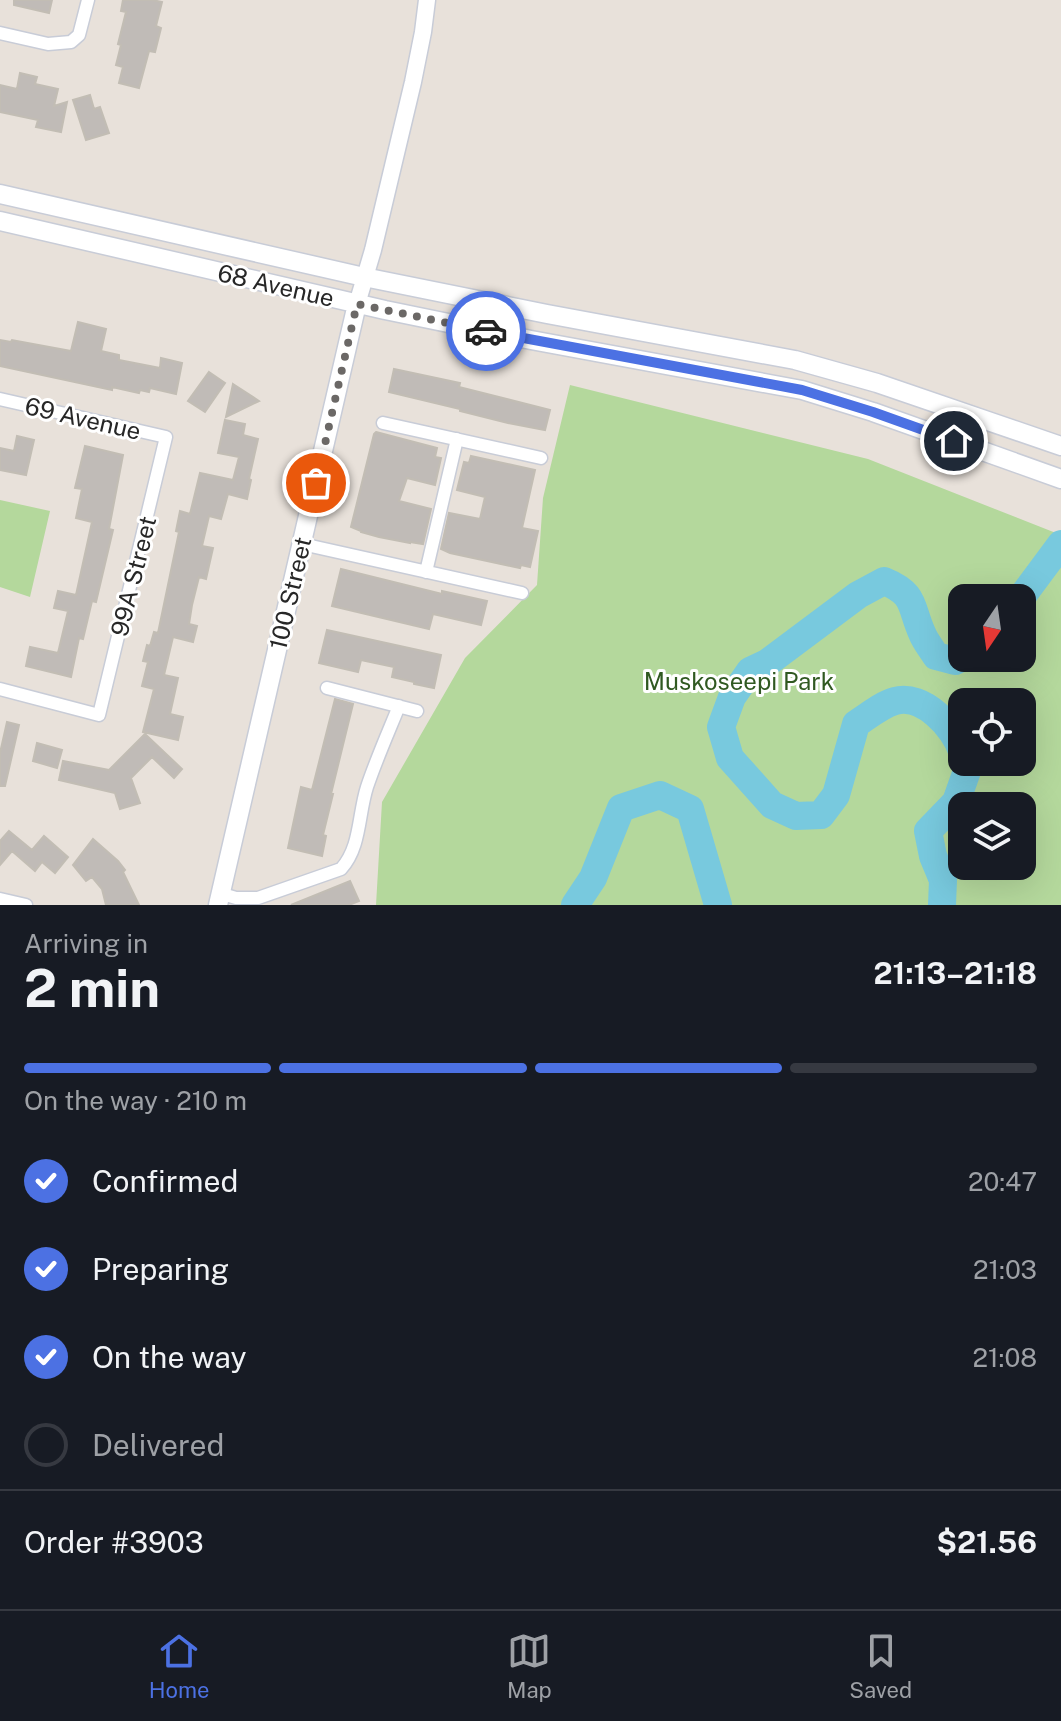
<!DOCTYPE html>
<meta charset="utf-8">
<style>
:root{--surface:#171b24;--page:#20242c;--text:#f1f3f6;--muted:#9ea1a6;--line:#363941;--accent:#4c71e3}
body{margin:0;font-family:"Public Sans",sans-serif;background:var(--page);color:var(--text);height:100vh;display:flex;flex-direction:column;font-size:30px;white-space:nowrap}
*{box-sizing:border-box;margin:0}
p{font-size:26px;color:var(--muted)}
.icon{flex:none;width:44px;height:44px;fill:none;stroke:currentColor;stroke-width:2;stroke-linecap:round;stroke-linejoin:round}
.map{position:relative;height:905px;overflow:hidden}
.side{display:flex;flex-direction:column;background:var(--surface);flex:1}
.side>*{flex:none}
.needle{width:52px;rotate:193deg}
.buttons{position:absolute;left:948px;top:584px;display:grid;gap:16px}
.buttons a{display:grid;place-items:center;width:88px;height:88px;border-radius:16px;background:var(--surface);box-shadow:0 8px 32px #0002;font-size:40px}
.pin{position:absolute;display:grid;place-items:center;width:68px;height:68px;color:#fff;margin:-34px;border:4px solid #fff;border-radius:50%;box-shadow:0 2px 8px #0007}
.courier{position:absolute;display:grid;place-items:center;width:80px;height:80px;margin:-40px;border:6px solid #4c71e3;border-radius:50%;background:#fff;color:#222;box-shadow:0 2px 10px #0007}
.headline em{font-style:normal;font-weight:700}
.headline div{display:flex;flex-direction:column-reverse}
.headline{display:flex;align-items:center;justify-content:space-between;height:136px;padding:0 24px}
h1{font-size:52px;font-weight:700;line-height:60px}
.bar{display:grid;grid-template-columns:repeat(4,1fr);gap:12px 8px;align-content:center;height:96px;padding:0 24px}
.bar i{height:10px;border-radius:6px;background:var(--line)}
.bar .active{background:var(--accent)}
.bar p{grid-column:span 4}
.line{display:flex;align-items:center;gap:20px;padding:0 24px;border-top:2px solid var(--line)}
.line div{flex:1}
ol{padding:0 24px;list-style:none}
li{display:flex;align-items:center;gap:24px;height:88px}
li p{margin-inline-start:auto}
li .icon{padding:8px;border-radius:50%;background:var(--accent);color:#fff;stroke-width:4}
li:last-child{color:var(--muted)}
li i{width:44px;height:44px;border:4px solid var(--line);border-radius:50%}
.menu{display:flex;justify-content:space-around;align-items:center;height:112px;border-top:2px solid var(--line);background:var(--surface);font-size:22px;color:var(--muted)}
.menu a{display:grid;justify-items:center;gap:4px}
.menu .active{color:var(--accent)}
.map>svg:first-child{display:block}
</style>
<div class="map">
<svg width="1061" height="905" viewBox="0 0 1061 905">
<rect width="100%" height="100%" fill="#e8e1da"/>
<path fill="#b4d89c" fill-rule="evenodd" d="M 570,385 L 868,459 L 1061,535 L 1061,905 L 376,905 L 382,802 L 465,658 L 537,585 L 543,498 ZM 962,598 L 1022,598 L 1022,658 L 962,658 ZM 962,702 L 1022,702 L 1022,762 L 962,762 ZM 962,806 L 1022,806 L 1022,866 L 962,866 Z
M 0,500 L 50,511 L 30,597 L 0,587 Z"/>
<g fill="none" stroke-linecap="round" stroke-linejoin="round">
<path stroke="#78c9de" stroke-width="28" d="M 1021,598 L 1061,544
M 962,657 L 955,661 L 936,656 C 931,648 925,641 922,633 C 910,606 916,594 884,581 L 858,595 L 767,663 L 750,671 L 732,697 L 721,727 L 730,758 L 772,805 L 796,816 L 821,815 L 836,795 L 856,724 C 868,716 881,705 895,701 C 923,693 954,727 962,751
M 575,905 L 593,878 L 621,808 L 660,795 L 690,809 L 718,905
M 942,905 L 943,880 L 933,856 L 928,831 L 956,802 L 968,768 L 966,762"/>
</g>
<path fill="#c0bbb7" stroke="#c2bdb4" stroke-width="2" d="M 14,0 L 52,0 L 49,13 L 14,5 Z
M 123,0 L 152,0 L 162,2 L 156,26 L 161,28 L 155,52 L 149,51 L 139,88 L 119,83 L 123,67 L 116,65 L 121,45 L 118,44 L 126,12 L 121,11 Z
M 20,73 L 37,77 L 35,84 L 58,89 L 54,106 L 67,102 L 61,132 L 36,127 L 38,120 L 0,112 L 0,85 L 17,89 Z
M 90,95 L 94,109 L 100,107 L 109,133 L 86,140 L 73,100 Z
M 78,322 L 106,329 L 101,351 L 119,355 L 119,360 L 160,368 L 161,358 L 182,363 L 176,394 L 150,388 L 149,392 L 140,390 L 139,393 L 112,387 L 112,390 L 0,366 L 0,340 L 11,342 L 12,340 L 71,351 Z
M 394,369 L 460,383 L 459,387 L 550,410 L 545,430 L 508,423 L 460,411 L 460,409 L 389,392 Z
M 209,372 L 225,383 L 205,412 L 188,401 Z
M 233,384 L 259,401 L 226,417 Z
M 225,420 L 245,424 L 243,435 L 258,439 L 249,479 L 251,480 L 247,499 L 228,494 L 221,519 L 209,516 L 202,546 L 213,548 L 206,579 L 199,577 L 192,605 L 189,624 L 197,626 L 193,642 L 173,637 L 164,675 L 178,678 L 170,714 L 183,717 L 178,740 L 143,732 L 154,689 L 142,686 L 148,662 L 143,661 L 147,645 L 150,646 L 154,632 L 158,633 L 179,532 L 176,531 L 180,511 L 190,514 L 200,473 L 233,480 L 239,457 L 218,453 Z
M 376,432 L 437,448 L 435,457 L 441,458 L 435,485 L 407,478 L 399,501 L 431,509 L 423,544 L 410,542 L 410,543 L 379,537 L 361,532 L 361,531 L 351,527 L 374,434 Z
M 17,436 L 34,440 L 26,475 L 0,470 L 0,448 L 14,451 Z
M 85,446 L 123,455 L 109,529 L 113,530 L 96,602 L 92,601 L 83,639 L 79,638 L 71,677 L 26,666 L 30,647 L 58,653 L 68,611 L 54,608 L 58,591 L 76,595 L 92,522 L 76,518 L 82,489 L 75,488 Z
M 471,456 L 535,470 L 522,528 L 538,531 L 530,567 L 521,565 L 520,568 L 450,553 L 441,549 L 449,513 L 480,519 L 485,497 L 457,490 L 464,462 L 469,463 Z
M 341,569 L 442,594 L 442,591 L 487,601 L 481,625 L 433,614 L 429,629 L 332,606 Z
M 327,630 L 441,655 L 434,688 L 414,684 L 414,682 L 392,677 L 394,667 L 361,660 L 358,672 L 319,663 Z
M 335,699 L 353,704 L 331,794 L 333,794 L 323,835 L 326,836 L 322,856 L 288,848 L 301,787 L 312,790 Z
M 7,722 L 19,725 L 5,786 L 0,786 L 0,753 Z
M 145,734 L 182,769 L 174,778 L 152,757 L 131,778 L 140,803 L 120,809 L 115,793 L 59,780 L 63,761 L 109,770 Z
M 37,743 L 62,750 L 57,768 L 33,761 Z
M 9,831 L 32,850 L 44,836 L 68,857 L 55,873 L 42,862 L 35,871 L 12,851 L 0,865 L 0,841 Z
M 93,839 L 118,861 L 125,870 L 123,872 L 139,905 L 106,905 L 102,889 L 92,877 L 86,881 L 73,865 Z
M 350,881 L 359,901 L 349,905 L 291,905 Z"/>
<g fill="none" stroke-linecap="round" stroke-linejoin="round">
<defs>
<path id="minor" d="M 0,33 L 48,44 L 71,42 L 79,35 L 88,0
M 0,399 L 166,437 L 99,715 L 0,689
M 383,423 L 541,458
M 302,544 L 522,593
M 426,572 L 457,439
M 327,688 L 417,711
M 219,893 L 236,898 L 258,898 L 341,869 C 361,847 358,815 367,787 C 376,760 388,733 399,706
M 0,899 L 26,905"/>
<path id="tertiary" d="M 357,304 L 373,250 L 413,82 L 423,32 L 427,0"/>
<path id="secondary" d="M 0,194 L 364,277 L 547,314 L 795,360 L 877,383 L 1061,446
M 0,221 L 385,310 L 531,340 L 802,390 L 873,412 L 1061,479
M 218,905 L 357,304"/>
</defs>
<use href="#minor" stroke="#c8ccd7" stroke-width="15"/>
<use href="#tertiary" stroke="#c8ccd7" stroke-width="19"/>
<use href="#secondary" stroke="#c8ccd7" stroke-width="21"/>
<use href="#minor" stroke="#fff" stroke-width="12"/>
<use href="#tertiary" stroke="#fff" stroke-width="16"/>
<use href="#secondary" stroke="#fff" stroke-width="18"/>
</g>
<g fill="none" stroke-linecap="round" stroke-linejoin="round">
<path stroke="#6b6866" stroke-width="8" stroke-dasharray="0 14.4" d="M 316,483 L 357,304 L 486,331"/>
<path stroke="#4c71e3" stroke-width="10" d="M 486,331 L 802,390 L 873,412 L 954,441"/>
</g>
<g text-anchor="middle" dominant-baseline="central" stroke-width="6" stroke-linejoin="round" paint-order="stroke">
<g font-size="24" fill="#272727" stroke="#fff">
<text transform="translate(276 285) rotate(13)">68 Avenue</text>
<text transform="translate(83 418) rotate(13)">69 Avenue</text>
<text transform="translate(133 576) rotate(-76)">99A Street</text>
<text transform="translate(290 593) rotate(-77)">100 Street</text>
</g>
<g font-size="24" fill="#305921" stroke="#fff">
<text x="739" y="681">Muskoseepi Park</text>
</g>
</g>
</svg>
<div class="buttons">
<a><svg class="needle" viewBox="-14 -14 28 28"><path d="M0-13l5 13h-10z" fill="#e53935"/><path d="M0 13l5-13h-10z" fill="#9ea1a6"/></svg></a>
<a><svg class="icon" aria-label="locate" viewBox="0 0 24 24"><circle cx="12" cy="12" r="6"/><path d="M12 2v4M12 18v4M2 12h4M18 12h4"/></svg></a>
<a><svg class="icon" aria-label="layers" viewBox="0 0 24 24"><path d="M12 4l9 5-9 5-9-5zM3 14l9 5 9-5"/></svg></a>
</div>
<div class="pin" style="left:316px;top:483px;background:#ea580c"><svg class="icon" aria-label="bag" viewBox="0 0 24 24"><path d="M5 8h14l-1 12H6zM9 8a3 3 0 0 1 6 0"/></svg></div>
<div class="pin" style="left:954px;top:441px;background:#1f2937"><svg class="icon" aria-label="home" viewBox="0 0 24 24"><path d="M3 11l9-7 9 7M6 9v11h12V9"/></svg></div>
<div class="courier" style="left:486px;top:331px"><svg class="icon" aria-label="car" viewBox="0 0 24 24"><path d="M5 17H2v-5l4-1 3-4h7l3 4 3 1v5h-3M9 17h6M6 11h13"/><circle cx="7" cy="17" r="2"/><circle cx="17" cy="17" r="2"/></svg></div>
</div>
<section class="side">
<div class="headline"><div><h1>2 min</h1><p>Arriving in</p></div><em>21:13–21:18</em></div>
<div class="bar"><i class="active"></i><i class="active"></i><i class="active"></i><i></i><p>On the way · 210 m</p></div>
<ol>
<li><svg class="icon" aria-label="check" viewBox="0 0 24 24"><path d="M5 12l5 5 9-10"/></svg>Confirmed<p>20:47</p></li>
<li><svg class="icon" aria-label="check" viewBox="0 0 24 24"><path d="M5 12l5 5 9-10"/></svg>Preparing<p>21:03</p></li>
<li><svg class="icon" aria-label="check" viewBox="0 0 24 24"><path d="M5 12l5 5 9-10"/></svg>On the way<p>21:08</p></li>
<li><i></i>Delivered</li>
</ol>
<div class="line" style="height:104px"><div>Order #3903</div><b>$21.56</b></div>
</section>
<nav class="menu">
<a class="active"><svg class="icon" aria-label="home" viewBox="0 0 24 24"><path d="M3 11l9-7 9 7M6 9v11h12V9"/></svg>Home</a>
<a><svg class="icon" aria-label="map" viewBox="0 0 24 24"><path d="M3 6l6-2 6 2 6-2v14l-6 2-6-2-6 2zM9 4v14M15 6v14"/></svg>Map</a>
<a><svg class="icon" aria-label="saved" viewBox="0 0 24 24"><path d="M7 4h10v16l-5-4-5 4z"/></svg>Saved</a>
</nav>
